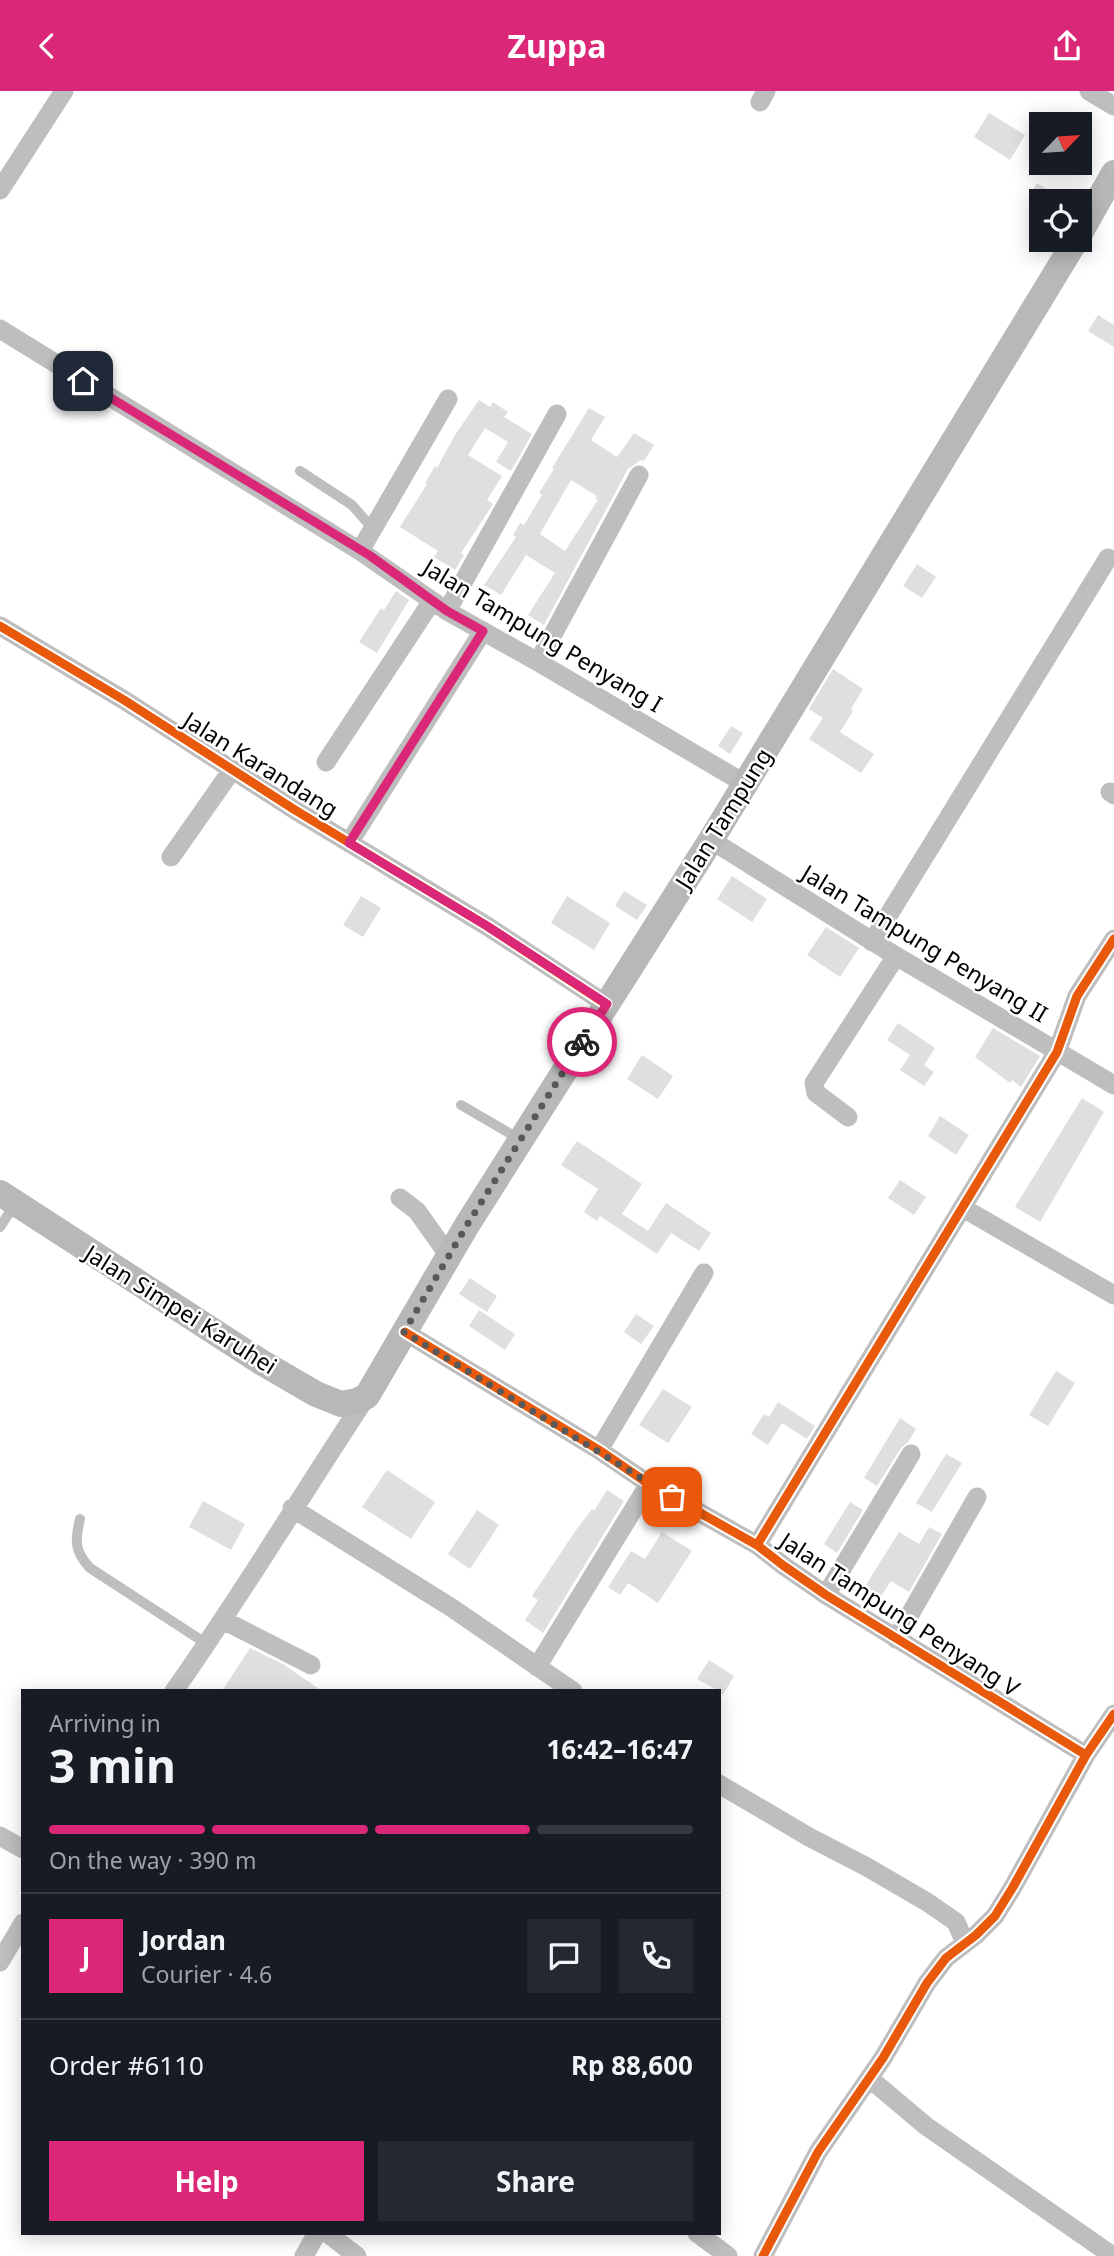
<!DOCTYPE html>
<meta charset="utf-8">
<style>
:root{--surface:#171b24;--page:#242831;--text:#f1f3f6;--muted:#9ea1a6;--line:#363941;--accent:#db2777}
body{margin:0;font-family:"Noto Sans",sans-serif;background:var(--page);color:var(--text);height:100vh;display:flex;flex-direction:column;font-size:26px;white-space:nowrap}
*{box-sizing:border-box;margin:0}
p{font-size:23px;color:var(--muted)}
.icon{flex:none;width:38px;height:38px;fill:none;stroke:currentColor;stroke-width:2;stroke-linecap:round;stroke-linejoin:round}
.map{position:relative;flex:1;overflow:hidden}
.sheet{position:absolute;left:21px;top:1598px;width:700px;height:546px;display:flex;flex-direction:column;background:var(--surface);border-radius:0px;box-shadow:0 4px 18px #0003}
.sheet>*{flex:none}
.needle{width:46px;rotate:65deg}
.tools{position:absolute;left:1029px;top:21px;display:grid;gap:14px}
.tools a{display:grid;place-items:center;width:63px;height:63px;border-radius:0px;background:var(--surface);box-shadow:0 4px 18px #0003;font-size:35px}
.pin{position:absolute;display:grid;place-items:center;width:60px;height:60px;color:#fff;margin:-30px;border-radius:14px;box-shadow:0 4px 10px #0006}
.courier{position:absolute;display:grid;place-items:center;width:70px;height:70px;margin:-35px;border:5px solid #db2777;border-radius:50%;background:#fff;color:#222;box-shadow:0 2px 9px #0007}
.head em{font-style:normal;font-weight:700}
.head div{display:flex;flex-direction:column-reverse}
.head{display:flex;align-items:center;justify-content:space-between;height:119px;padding:0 28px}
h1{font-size:46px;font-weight:700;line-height:52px}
.bar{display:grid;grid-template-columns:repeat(4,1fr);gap:10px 7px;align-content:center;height:84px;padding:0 28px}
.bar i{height:9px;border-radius:5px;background:var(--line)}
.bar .on{background:var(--accent)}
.bar p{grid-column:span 4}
.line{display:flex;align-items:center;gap:18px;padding:0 28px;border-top:2px solid var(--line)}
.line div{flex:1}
.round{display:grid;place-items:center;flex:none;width:74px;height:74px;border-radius:0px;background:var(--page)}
.cta{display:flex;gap:14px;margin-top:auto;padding:14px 28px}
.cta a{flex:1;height:80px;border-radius:0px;background:var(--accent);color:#fff;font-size:28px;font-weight:700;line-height:80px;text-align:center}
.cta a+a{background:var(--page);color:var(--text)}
header{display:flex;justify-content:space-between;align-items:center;height:91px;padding:0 28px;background:var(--accent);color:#fff;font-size:32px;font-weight:700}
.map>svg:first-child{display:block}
</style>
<header><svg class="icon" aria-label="back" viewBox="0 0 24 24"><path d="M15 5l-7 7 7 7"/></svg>Zuppa<svg class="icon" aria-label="share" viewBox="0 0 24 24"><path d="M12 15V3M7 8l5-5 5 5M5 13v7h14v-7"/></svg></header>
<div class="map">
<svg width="1114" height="2165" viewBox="0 0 1114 2165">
<rect width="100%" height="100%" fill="#fff"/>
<path fill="#dfdfdf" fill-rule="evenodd" d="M 989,22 L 1025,44 L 1010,69 L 974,46 Z
M 1037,92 L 1066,110 L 1037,110 L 1029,106 Z
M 1098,224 L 1114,234 L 1114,256 L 1088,240 Z
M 479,309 L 490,316 L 493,311 L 508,321 L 504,326 L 532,343 L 511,380 L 496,371 L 508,351 L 485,337 L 468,364 L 502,385 L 487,409 L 493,413 L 461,462 L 464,464 L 455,479 L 434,466 L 438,460 L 400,436 L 427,393 L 425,392 L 435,375 L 437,377 L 455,344 Z
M 589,317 L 605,326 L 591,349 L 617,366 L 634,342 L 654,354 L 644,370 L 641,369 L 628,378 L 544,534 L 528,524 L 555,482 L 526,464 L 501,504 L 484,494 L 516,446 L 513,444 L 520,432 L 524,434 L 542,404 L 539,402 L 554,378 L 552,377 ZM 571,389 L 597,405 L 595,407 L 598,409 L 565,460 L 540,443 Z
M 917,473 L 936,486 L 922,507 L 903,495 Z
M 396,500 L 409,509 L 377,562 L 359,551 L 381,517 L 384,519 Z
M 833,578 L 863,598 L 851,618 L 853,620 L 840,641 L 874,663 L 861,682 L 809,648 L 823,627 L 809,618 Z
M 731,635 L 743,642 L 730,663 L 718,655 Z
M 732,785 L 767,808 L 752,831 L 717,808 Z
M 624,800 L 647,814 L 637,829 L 615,815 Z
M 361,805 L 381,817 L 363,846 L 343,834 Z
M 567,805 L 610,832 L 594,859 L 551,832 Z
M 826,836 L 859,857 L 840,886 L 807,864 Z
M 898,932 L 935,957 L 924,974 L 934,981 L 924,995 L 900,979 L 910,964 L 887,949 Z
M 993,937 L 1040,965 L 1021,996 L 1012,989 L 1010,992 L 975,966 Z
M 642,964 L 673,985 L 658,1008 L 627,988 Z
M 1082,1007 L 1104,1021 L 1040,1131 L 1015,1116 Z
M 940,1025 L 969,1044 L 956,1064 L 928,1045 Z
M 577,1050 L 642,1093 L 622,1123 L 648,1140 L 666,1112 L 711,1142 L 699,1160 L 671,1142 L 657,1163 L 600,1125 L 597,1130 L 584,1121 L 598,1098 L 561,1074 Z
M 900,1089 L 926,1106 L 914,1124 L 888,1107 Z
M 470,1187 L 497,1205 L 487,1221 L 459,1203 Z
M 479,1219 L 515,1243 L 505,1259 L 469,1235 Z
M 636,1223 L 654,1235 L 641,1253 L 624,1241 Z
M 1056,1280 L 1075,1292 L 1048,1335 L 1029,1324 Z
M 663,1298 L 692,1316 L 668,1352 L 639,1334 Z
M 778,1311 L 815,1335 L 807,1348 L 782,1332 L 768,1354 L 751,1343 L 764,1323 L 769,1326 Z
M 900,1327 L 916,1338 L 908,1351 L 901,1357 L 877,1395 L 864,1387 Z
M 946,1363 L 962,1372 L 932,1421 L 916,1412 Z
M 387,1379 L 435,1411 L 411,1448 L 362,1416 Z
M 607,1399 L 624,1410 L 543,1542 L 525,1529 L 538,1509 L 532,1505 L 576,1439 L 592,1418 L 594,1420 Z
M 203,1410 L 245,1433 L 231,1459 L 189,1436 Z
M 850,1411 L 863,1419 L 837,1462 L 824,1453 Z
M 477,1419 L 499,1434 L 470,1478 L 448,1463 Z
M 929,1436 L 942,1443 L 909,1501 L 891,1490 L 880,1507 L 864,1497 L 899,1441 L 919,1453 Z
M 662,1441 L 692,1460 L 658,1512 L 628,1492 L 620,1504 L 608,1496 L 631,1460 L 645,1468 Z
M 250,1557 L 283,1573 L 322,1600 L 222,1600 Z
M 709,1569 L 734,1585 L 723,1604 L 719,1600 L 697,1588 Z"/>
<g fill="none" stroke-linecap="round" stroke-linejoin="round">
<path stroke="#bebebe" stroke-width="10" d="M 300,380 L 352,414 L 373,438
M 461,1014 L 521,1049
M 0,1136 L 15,1113
M 80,1428 C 75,1449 74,1460 90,1477 L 207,1553"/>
<path stroke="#bebebe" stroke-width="19" d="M 1089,0 L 1114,15
M 760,11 L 766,0
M 0,99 L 64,0
M 0,238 L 360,460
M 448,308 L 360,460 L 447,520 L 538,571 L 744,692
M 447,520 L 557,323
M 0,535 L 124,609 L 295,719 L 487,835 L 606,913
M 538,571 L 639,384
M 326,671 L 432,510
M 1110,701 L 1114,704
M 711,749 L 896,865 L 1114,994
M 349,752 L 483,540
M 171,766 L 232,679
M 872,851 L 1108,467
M 848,1026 L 816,1002 L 814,992 L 896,865
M 400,1107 L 417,1120 L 449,1165
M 963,1117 L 1114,1204
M 405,1241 L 599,1359 L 649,1393 L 757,1454 L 784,1475 L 826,1504 L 1086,1664
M 599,1359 L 704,1182
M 292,1417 L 452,1517 L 573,1600
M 757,1454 L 1057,961 L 1077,905 L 1114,848
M 826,1504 L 911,1363
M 223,1529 L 311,1574
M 896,1548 L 977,1406
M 537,1576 L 649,1393
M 174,1600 C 242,1504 302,1403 367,1305
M 719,1693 L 809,1746 L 867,1776 L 927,1811 L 956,1831 L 965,1852
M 0,1745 L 23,1758
M 0,1871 L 23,1832
M 869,1987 L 926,2035 L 1113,2165
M 327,2142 L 357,2165
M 697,2142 L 728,2165
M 304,2165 L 317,2142
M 763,2165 L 818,2061 L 883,1967 L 927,1892 L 946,1867 L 976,1844 L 995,1825 L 1013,1796 L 1086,1664 L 1114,1623"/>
<path stroke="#b8b8b8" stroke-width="26" d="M 1080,142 L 1114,82
M 0,1102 L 261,1271 L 316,1303 L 341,1313 L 357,1310 L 367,1305 L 467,1134 L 711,749 L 1076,149"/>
<defs>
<path id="cycleway" d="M 0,535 L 124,609 L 295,719 L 487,835 L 606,913
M 405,1241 L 599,1359 L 649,1393 L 757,1454 L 784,1475 L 826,1504 L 1086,1664
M 757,1454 L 1057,961 L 1077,905 L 1114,848
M 763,2165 L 818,2061 L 883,1967 L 927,1892 L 946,1867 L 976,1844 L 995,1825 L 1013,1796 L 1086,1664 L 1114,1623"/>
</defs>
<use href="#cycleway" stroke="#fff" stroke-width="13"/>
<use href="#cycleway" stroke="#e8590c" stroke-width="9"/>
</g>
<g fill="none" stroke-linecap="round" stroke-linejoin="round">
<path stroke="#595959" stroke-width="7" stroke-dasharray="0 12.6" d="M 582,951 L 467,1134 L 404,1241 L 672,1406"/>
<path stroke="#db2777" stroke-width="9" d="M 83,290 L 369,464 L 447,520 L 483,540 L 349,752 L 487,835 L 607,913 L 582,951"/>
</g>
<g text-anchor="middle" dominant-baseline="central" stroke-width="5" stroke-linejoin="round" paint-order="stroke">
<g font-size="23" fill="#000" stroke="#fff">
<text transform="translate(543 544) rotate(31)">Jalan Tampung Penyang I</text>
<text transform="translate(261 673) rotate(32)">Jalan Karandang</text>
<text transform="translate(723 727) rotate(-58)">Jalan Tampung</text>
<text transform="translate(925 852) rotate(31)">Jalan Tampung Penyang II</text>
<text transform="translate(181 1218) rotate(32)">Jalan Simpei Karuhei</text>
<text transform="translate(900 1523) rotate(33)">Jalan Tampung Penyang V</text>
</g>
</g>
</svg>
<div class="tools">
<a><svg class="needle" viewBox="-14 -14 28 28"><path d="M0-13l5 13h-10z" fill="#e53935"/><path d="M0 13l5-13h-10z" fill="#9ea1a6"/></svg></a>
<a><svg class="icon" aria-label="locate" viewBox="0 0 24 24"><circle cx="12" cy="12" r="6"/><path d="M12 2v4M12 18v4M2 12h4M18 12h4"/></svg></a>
</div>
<div class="pin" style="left:672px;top:1406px;background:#ea580c"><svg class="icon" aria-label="bag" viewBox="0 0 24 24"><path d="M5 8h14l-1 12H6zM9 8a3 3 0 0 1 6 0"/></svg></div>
<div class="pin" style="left:83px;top:290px;background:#1f2937"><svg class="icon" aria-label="home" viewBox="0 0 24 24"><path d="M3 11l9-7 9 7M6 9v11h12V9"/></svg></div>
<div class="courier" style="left:582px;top:951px"><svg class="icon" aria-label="bike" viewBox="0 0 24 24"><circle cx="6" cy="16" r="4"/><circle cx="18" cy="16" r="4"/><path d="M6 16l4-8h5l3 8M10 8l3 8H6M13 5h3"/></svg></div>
<section class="sheet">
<div class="head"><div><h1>3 min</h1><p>Arriving in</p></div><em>16:42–16:47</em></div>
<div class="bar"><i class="on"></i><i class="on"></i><i class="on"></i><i></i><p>On the way · 390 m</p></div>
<div class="line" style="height:126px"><b class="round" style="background:var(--accent);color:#fff">J</b><div><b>Jordan</b><p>Courier · 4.6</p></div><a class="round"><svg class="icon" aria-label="chat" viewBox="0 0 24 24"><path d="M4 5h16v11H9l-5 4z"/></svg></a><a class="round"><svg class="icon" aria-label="phone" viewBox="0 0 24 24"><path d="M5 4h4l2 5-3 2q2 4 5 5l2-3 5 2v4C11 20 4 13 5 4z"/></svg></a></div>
<div class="line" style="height:91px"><div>Order #6110</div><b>Rp 88,600</b></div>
<div class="cta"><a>Help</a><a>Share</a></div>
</section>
</div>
